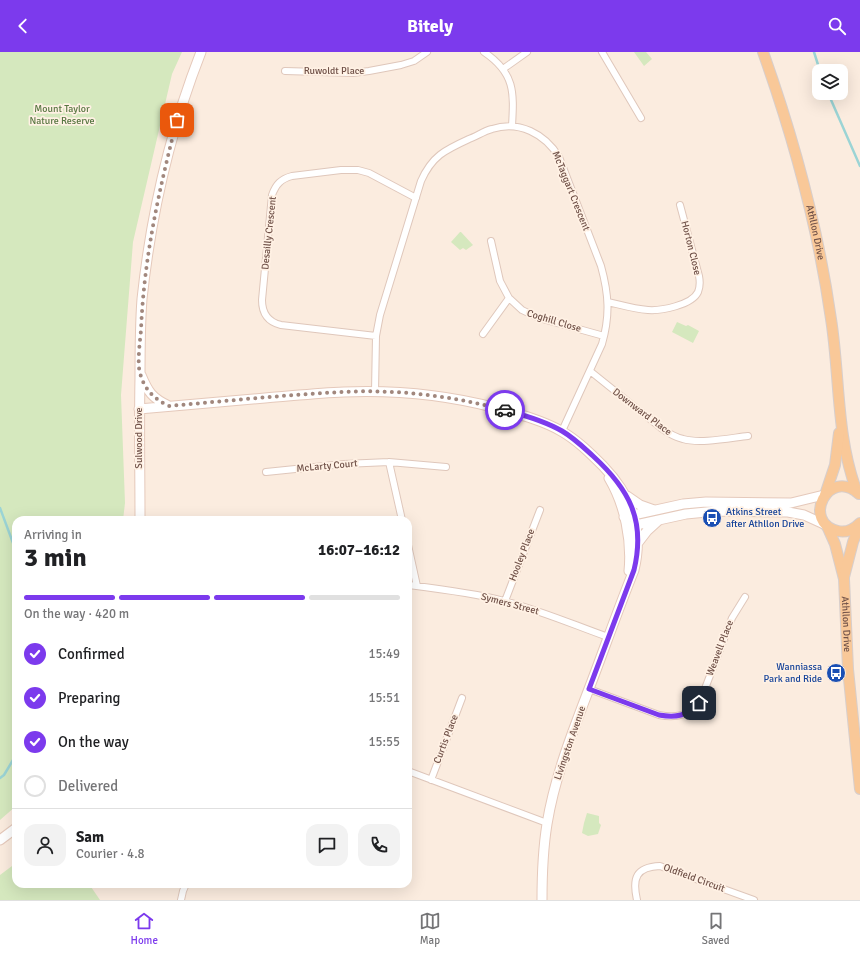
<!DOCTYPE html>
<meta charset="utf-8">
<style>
:root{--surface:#fff;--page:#f2f2f2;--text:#202124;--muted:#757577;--line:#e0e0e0;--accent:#7c3aed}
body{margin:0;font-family:Signika,sans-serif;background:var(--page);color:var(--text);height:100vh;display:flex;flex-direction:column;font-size:15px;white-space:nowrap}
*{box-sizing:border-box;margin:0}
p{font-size:13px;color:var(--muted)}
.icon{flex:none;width:22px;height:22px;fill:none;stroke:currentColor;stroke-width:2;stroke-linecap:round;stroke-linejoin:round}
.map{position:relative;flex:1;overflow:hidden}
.side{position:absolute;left:12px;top:464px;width:400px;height:372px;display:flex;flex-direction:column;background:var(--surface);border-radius:12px;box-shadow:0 4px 16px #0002}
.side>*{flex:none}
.fabs{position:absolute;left:812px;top:12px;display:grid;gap:8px}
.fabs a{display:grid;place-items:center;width:36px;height:36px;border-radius:8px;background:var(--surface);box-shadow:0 4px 16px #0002;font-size:20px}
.pin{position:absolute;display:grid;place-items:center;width:34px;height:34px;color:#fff;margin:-17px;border-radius:8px;box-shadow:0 2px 6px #0006}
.courier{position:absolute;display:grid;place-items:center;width:40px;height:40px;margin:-20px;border:3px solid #7c3aed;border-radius:50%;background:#fff;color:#222;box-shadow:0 1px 5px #0007}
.head em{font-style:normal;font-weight:700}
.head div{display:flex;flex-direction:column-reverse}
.head{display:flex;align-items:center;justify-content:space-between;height:68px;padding:0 12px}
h1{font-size:26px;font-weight:700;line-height:30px}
.bar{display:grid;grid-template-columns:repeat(4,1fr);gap:6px 4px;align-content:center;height:48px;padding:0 12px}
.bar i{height:5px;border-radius:3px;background:var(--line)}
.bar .selected{background:var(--accent)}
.bar p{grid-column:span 4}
.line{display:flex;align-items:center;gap:10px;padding:0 12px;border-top:1px solid var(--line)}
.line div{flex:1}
.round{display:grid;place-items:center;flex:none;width:42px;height:42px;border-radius:12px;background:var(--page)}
ol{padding:0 12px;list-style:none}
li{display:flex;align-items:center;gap:12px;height:44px}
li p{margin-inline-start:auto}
li .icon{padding:4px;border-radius:50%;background:var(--accent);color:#fff;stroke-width:4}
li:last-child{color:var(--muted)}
li i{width:22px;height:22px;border:2px solid var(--line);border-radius:50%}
header{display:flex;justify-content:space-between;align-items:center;height:52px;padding:0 12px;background:var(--accent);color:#fff;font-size:18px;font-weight:700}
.tab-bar{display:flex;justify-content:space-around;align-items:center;height:56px;border-top:1px solid var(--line);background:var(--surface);font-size:11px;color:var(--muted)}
.tab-bar a{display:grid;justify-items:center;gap:2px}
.tab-bar .selected{color:var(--accent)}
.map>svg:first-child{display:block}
</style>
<header><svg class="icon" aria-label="back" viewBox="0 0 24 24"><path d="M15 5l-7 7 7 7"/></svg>Bitely<svg class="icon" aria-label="search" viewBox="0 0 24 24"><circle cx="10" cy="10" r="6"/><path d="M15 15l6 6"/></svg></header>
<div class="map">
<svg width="860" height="848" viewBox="0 0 860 848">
<rect width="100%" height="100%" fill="#fbecdf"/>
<path fill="#d5e8be" d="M 0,0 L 182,0 L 172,22 L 133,190 L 121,343 L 125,451 L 123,468 L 16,468 L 16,754 L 0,768 Z
M 634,0 L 646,0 L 652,7 L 644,14 Z
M 460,180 L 461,180 L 473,193 L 466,198 L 463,196 L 460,198 L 451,190 Z
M 677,270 L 686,274 L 688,273 L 699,279 L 693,291 L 672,280 Z
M 587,761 L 599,764 L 599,771 L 601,773 L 598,782 L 588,784 L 582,781 L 584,771 Z
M 16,811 L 16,832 L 89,832 L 100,848 L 0,848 L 0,823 Z"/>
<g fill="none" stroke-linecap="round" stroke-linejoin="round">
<path stroke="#9bd4d5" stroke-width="2.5" d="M 814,0 L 820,19
M 828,41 L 860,114
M 0,456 L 16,499
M 0,726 L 4,723 L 16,703"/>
<defs>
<path id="street" d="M 484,0 C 515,21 514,40 512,74
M 602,0 L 641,66
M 503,17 L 527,0
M 285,19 L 353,21 L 369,19 L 401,13 L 414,9 L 427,0
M 491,189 L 500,229 L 509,246 L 522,258 L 539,266 L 604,284
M 608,250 C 621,253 634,257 648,258 C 661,259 692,253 698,240 C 700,235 700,229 699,224 L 680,153
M 483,282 L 509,246
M 376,284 L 281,273 C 268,270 262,261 262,248 L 272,143 C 276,132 281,127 292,124 L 341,118 L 358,118 L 369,121 L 416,146
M 590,319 L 661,376 C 668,381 674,385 683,387 C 700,392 730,386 748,384
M 375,340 L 376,284 L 380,263 L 421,129 C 432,104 445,98 469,87 C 477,84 484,79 492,77 C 519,68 545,82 559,105 L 601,214 C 609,243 610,264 602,292 L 562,379
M 266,420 L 344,412 L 389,410
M 402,468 L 389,410 L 446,415
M 408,493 L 417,534
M 408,533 C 440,537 473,541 504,549 C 540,558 574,573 608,585
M 505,549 L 540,458
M 589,637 L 659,663 C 675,666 693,664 701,647 L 732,566 L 745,545
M 408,719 L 547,771
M 431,728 L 462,646
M 181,848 L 183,839 L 186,832
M 637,848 C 632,826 636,815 660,814 L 754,848"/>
<path id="secondary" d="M 141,323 C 148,340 152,346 169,354
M 139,357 C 181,353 223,350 265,346 C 291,344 318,341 344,340 C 395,338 447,343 496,356 C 518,362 542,368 561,379 C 577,388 590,401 603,414 C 632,444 644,477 634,518 C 619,555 606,592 592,629 C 574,676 555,723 547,772 C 543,797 542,823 542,848
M 609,426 C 625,453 632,488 629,519
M 627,444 L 640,453 L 654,458
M 624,465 L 683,452 L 706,450 L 791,451 L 824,443
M 140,468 C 140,421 139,373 140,326 C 140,299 140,273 142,247 C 151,162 170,79 201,0
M 627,475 L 686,462 L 717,459 L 788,460 L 804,463 L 826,473
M 637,492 L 647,479 L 658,469
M 0,788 L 16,776"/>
<g id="primary">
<path id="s1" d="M 763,0 C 794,87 818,175 831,267 C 840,324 836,385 857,440"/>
<path d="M 859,442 C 828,414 801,471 838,479 C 846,481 854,477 860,471"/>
<path d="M 825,443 L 835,413 L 839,381"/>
<path id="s2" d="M 827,474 L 835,492 L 844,527 L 848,617 L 860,737"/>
<path d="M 844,525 L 853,490 L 860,472"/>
</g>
</defs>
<use href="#street" stroke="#dfc7bb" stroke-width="8"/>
<use href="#secondary" stroke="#e5c9bb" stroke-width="11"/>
<use href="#primary" stroke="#d7cecc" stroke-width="12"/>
<use href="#street" stroke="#fff" stroke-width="6"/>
<use href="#secondary" stroke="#fff" stroke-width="9"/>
<use href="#primary" stroke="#f9c898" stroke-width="10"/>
</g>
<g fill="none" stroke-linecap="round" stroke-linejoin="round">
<path stroke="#a1877d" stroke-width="4" stroke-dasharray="0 7.2" d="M 177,68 C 159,138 144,205 141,278 C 140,289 137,311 140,321 C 144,337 154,347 169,354 C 226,349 284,343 342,340 C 397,337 452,344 505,358"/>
<path stroke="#7c3aed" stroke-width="5" d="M 505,358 C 524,363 545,369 562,379 C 574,386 583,395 593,404 C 629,437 646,468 634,518 L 589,637 L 659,663 C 676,666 687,664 699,651"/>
</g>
<defs>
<symbol id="bus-disc" viewBox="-11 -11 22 22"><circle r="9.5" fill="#1a4fb4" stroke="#fff1e4"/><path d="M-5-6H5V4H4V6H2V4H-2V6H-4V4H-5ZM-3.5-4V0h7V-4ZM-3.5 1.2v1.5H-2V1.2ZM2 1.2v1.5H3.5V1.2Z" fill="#fff"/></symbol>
</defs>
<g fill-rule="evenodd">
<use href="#bus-disc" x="701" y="455" width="22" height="22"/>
<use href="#bus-disc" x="825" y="610" width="22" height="22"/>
</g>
<g text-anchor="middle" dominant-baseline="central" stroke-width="3.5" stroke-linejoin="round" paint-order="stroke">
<g font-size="10" fill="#705148" stroke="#fff1e4">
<text x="334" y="19">Ruwoldt Place</text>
<text transform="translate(571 139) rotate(68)">McTaggart Crescent</text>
<text transform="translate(269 181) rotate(-84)">Desailly Crescent</text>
<text stroke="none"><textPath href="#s1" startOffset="188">Athllon Drive</textPath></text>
<text transform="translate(691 196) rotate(76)">Horton Close</text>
<text transform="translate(554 269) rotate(17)">Coghill Close</text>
<text transform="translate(642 360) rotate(37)">Downward Place</text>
<text transform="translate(139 386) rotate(-90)">Sulwood Drive</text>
<text transform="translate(327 414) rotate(-5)">McLarty Court</text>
<text transform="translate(522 503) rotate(-69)">Hooley Place</text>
<text transform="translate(510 552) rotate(15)">Symers Street</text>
<text stroke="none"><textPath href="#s2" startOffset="101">Athllon Drive</textPath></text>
<text transform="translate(720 596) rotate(-69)">Weavell Place</text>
<text transform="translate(446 687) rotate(-69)">Curtis Place</text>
<text transform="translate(570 691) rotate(-71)">Livingston Avenue</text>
<text transform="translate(694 826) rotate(20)">Oldfield Circuit</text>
</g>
<g font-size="10" fill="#577641" stroke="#fff1e4">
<text x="62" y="57">Mount Taylor<tspan x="62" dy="12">Nature Reserve</tspan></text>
</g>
<g font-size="10" fill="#164399" stroke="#fff1e4" text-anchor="start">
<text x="726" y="460">Atkins Street<tspan x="726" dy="12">after Athllon Drive</tspan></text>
<text x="822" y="615" text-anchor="end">Wanniassa<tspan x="822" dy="12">Park and Ride</tspan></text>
</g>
</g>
</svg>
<div class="fabs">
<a><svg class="icon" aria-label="layers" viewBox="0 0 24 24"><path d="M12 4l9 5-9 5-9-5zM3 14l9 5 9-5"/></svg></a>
</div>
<div class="pin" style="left:177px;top:68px;background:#ea580c"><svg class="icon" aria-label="bag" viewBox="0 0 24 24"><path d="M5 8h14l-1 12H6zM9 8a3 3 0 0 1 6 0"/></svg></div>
<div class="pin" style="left:699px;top:651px;background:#1f2937"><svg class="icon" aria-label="home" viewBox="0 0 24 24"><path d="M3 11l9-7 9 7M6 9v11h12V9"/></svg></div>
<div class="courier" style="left:505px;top:358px"><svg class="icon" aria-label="car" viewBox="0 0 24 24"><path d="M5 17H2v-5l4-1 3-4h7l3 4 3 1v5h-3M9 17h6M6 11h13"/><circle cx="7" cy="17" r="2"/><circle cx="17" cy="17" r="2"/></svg></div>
<section class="side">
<div class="head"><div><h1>3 min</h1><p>Arriving in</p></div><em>16:07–16:12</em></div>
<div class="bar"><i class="selected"></i><i class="selected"></i><i class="selected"></i><i></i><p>On the way · 420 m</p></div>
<ol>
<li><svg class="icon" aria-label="check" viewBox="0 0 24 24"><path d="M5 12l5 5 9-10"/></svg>Confirmed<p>15:49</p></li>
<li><svg class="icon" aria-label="check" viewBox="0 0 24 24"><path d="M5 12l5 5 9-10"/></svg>Preparing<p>15:51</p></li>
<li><svg class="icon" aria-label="check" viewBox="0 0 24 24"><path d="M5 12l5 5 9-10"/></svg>On the way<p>15:55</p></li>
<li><i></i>Delivered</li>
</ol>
<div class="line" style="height:72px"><a class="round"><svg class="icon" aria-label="person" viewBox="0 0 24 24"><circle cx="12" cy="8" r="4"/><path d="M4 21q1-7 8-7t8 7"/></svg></a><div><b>Sam</b><p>Courier · 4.8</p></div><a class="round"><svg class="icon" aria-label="chat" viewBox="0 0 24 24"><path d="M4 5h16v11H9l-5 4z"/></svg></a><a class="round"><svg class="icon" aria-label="phone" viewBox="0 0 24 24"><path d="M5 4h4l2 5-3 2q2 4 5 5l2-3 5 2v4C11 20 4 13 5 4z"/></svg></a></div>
</section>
</div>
<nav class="tab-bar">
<a class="selected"><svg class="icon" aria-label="home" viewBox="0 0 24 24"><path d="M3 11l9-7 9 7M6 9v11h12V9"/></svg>Home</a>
<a><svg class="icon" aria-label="map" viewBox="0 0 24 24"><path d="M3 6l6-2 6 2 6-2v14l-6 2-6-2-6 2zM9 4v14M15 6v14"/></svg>Map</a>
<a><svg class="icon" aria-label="saved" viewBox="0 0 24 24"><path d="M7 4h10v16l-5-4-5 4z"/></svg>Saved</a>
</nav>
